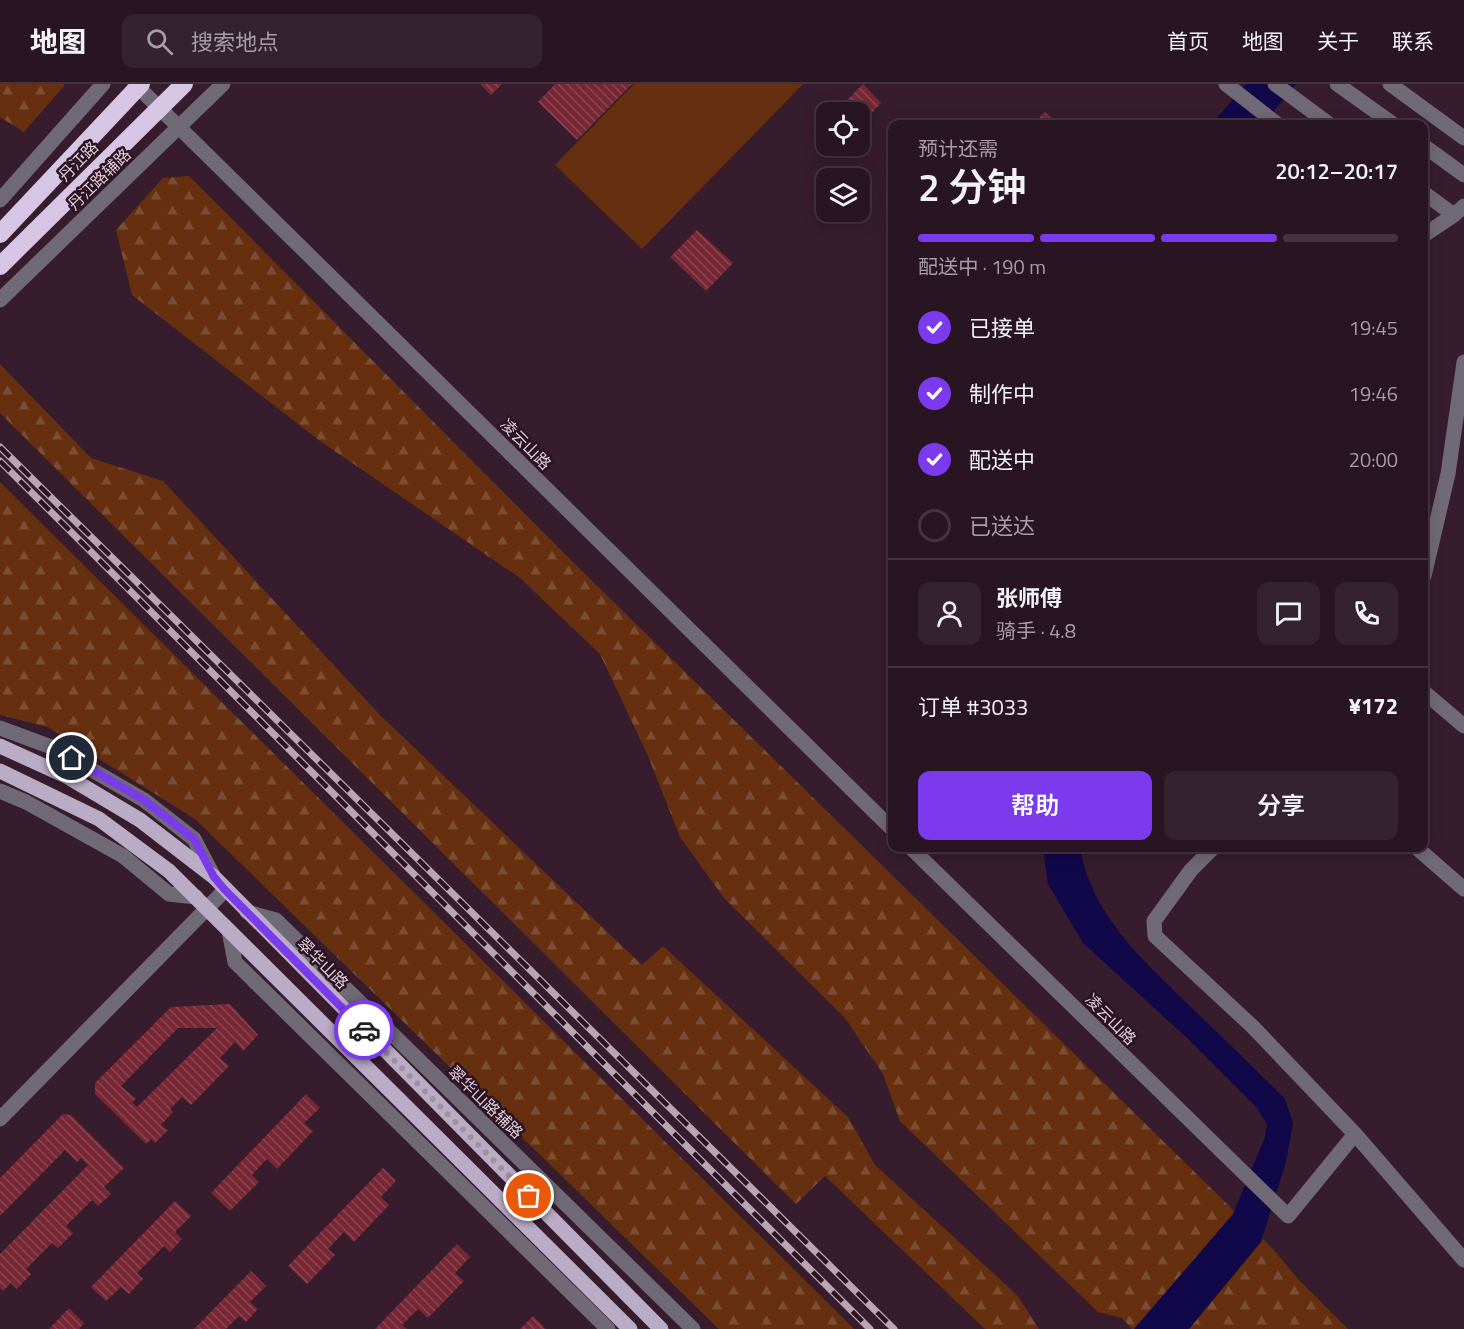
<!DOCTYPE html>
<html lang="zh">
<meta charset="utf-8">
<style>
:root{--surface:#291522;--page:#35222f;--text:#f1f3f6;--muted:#a59fa5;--line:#453440;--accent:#7c3aed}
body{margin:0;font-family:"Titillium Web","Noto Sans SC",sans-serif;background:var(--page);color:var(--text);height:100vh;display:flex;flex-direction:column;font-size:22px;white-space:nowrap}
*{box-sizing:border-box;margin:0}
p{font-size:20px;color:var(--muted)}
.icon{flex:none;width:33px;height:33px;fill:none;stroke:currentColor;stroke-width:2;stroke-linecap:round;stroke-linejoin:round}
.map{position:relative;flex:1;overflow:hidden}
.drawer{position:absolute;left:888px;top:36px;width:540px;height:732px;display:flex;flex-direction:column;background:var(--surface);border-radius:12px;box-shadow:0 3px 15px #0003,0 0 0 2px var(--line)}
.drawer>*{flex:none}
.controls{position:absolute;left:816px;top:18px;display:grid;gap:12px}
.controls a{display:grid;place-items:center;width:54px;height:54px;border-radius:12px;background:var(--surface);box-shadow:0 3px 15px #0003,0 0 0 2px var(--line);font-size:30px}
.pin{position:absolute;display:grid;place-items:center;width:51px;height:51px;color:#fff;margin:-26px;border:3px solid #fff;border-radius:50%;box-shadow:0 2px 6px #0007}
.courier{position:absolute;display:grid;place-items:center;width:60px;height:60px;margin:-30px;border:4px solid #7c3aed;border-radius:50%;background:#fff;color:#222;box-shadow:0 2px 8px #0007}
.overview em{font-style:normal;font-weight:600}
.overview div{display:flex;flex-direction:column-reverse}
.overview{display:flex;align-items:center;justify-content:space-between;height:102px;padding:0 30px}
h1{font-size:39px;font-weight:600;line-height:45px}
.bar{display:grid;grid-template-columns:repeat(4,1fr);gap:9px 6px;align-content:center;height:72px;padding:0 30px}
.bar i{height:8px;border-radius:4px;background:var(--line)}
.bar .current{background:var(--accent)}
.bar p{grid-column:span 4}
.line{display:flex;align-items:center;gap:15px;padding:0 30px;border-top:2px solid var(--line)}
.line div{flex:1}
.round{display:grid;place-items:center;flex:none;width:63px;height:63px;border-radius:12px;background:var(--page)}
ol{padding:0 30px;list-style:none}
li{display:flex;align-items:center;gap:18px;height:66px}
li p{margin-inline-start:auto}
li .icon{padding:6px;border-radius:50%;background:var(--accent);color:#fff;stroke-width:4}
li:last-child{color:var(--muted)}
li i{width:33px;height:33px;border:3px solid var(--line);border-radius:50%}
.action{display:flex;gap:12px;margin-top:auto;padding:12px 30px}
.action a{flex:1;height:69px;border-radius:12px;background:var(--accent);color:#fff;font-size:24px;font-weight:600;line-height:69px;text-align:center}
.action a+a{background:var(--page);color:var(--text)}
header{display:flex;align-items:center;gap:36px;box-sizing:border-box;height:84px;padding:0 30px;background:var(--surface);border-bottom:2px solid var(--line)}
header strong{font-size:28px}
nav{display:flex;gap:33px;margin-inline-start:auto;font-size:21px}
.search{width:420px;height:54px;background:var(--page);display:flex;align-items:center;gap:15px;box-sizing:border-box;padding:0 21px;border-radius:12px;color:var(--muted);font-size:22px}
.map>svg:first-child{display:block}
</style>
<header>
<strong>地图</strong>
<div class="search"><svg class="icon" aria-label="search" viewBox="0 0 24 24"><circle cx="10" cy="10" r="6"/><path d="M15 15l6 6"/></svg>搜索地点</div>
<nav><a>首页</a><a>地图</a><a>关于</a><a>联系</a></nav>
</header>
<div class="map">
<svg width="1464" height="1245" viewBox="0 0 1464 1245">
<defs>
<pattern id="forest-firs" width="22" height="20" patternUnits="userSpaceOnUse" patternTransform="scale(1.5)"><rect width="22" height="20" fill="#663010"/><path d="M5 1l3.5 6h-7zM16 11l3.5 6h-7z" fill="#7b4d32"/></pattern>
<pattern id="building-back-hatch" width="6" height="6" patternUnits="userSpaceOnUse" patternTransform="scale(1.5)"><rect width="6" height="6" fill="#782834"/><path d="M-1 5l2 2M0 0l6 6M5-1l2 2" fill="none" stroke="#8b4651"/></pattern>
</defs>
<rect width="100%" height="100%" fill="#371c2d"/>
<path fill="#663010" d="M 634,0 L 803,0 L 642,165 L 555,81 Z"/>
<path fill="url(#forest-firs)" d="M 0,0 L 64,0 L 64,2 L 24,48 L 0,33 Z
M 189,92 L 573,478 L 1273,1165 L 1298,1195 L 1348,1245 L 1132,1245 L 1122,1234 L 1098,1228 L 900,1037 L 883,990 L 845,934 L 724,814 L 680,753 L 648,672 L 600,570 L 520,494 L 320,357 L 132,211 L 116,146 L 163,94 Z
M 0,280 L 91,374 L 163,397 L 380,631 L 642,881 L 663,862 L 848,1033 L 875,1081 L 1017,1211 L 1039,1245 L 985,1245 L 825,1092 L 796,1120 L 0,329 Z
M 0,398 L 854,1245 L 719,1245 L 195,735 L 48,643 L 0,631 Z"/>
<path fill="#110849" d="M 1246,0 L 1296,0 L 1263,40 L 1212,40 Z
M 1043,764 L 1080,764 C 1092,833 1145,878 1193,925 C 1224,955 1255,985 1285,1015 L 1293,1039 L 1286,1078 L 1261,1158 L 1189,1245 L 1134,1245 L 1233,1130 L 1265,1053 L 1267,1040 L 1257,1024 L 1185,952 L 1083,859 L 1048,800 Z"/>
<path fill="url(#building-back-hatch)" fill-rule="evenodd" d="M 480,0 L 502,0 L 491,11 Z
M 555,0 L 632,0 L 577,56 L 538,18 Z
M 863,0 L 881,19 L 860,41 L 860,28 L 835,28 Z
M 1045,28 L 1057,40 L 1033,40 Z
M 697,146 L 733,179 L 706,207 L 670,173 Z
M 230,920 L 258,951 L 243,967 L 235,958 L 220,974 L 229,982 L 191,1021 L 182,1013 L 170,1025 L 173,1028 L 161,1041 L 168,1046 L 155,1059 L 151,1055 L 146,1060 L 95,1010 L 95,999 L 171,923 ZM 178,944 L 217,944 L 137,1023 L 132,1018 L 136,1015 L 121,1002 Z
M 306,1010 L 320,1024 L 304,1039 L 313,1047 L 277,1085 L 267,1075 L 252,1091 L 259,1098 L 230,1127 L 211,1109 Z
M 63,1030 L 71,1031 L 124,1084 L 104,1103 L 111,1110 L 98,1122 L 92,1116 L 66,1142 L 73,1149 L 58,1164 L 52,1159 L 26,1185 L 31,1190 L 17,1205 L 11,1199 L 3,1207 L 0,1204 L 0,1170 L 88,1081 L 81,1074 L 77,1078 L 65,1066 L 0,1132 L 0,1094 Z
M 383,1084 L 396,1097 L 381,1113 L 389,1121 L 354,1158 L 344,1148 L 328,1165 L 335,1171 L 307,1200 L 288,1182 Z
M 175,1117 L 191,1132 L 175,1148 L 182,1155 L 170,1168 L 164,1162 L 137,1189 L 143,1195 L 129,1210 L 121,1203 L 106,1217 L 91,1203 Z
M 457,1160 L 470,1173 L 455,1189 L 464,1197 L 428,1234 L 418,1225 L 402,1241 L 407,1245 L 375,1245 Z
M 251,1187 L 266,1202 L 250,1218 L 258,1225 L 246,1238 L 239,1232 L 226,1245 L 194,1245 Z
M 69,1224 L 84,1239 L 79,1245 L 49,1245 Z
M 533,1232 L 546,1245 L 520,1245 Z"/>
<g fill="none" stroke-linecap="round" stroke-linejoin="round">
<path stroke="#706976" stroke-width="15" d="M 135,0 L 892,745
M 1226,0 L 1277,40
M 1275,0 L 1329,40
M 1337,0 L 1393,40
M 1390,0 L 1464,54
M 1424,62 L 1464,91
M 1424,109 L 1454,131 L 1464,122
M 0,116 L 103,0
M 1424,151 L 1454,131
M 0,216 L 223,0
M 1424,492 L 1448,390 L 1464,278
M 1424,608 L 1464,642
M 0,644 L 54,664 L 144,716 L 194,755 L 214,793
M 0,707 L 26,718 L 123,772 L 169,810 L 196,813
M 911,764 L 1288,1132 L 1355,1050
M 1213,764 L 1191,786 L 1154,837 L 1155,852 L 1253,943 L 1355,1050 L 1464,1176
M 1417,764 L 1464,805
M 247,828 L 276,836 L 693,1245
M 229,847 L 235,878 L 608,1245
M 0,1035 L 225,806"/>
<path stroke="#baabc6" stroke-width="15" d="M 0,662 L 68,693 L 140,736 L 214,793 L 661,1245
M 0,687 L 99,735 L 169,787 L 630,1245"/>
<path stroke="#d7c5e6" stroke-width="18" d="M 0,150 L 141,0
M 0,182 L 184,0"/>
<defs>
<path id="rail" d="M 0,363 L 894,1245
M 0,377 L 870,1245"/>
</defs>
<use href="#rail" stroke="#baa6b2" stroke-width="7"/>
<use href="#rail" stroke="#2c1323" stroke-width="4.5" stroke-dasharray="14" stroke-linecap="butt"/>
</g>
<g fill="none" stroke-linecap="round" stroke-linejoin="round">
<path stroke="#a48f9c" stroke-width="6" stroke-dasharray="0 10.8" d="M 364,946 L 529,1112"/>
<path stroke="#7c3aed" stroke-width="8" d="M 72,674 L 144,716 L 194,755 L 214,793 L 225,806 L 364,946"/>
</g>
<g text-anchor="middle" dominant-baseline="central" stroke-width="5" stroke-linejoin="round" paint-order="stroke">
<g font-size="16" fill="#dfcdd7" stroke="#2c1323">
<text transform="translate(78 77) rotate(-45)">丹江路</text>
<text transform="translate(99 95) rotate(-44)">丹江路辅路</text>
<text transform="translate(526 360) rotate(45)">凌云山路</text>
<text transform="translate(323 879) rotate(45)">翠华山路</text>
<text transform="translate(1111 935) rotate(45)">凌云山路</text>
<text transform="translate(486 1018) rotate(44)">翠华山路辅路</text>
</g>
</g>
</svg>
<div class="controls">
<a><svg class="icon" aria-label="locate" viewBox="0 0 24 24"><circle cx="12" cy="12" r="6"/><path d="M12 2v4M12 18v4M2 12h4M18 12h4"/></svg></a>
<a><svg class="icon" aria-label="layers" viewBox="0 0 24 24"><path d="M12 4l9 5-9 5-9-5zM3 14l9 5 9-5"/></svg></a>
</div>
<div class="pin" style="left:529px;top:1112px;background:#ea580c"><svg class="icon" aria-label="bag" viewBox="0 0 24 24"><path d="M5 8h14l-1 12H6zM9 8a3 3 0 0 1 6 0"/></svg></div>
<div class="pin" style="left:72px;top:674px;background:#1f2937"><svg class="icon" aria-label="home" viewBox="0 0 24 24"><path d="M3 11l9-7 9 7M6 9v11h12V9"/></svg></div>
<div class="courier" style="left:364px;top:946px"><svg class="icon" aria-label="car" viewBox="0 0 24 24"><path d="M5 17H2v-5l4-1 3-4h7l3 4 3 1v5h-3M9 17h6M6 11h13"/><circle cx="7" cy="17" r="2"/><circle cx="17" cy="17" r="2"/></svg></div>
<section class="drawer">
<div class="overview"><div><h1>2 分钟</h1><p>预计还需</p></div><em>20:12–20:17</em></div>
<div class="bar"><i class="current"></i><i class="current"></i><i class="current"></i><i></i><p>配送中 · 190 m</p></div>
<ol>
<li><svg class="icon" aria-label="check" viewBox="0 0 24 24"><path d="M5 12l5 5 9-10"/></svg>已接单<p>19:45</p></li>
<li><svg class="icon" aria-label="check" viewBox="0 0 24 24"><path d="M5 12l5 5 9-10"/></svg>制作中<p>19:46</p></li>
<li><svg class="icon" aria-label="check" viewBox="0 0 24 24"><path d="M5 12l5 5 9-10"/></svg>配送中<p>20:00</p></li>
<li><i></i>已送达</li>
</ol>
<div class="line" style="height:108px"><a class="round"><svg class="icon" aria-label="person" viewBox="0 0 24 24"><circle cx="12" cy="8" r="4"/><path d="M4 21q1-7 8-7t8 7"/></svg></a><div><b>张师傅</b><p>骑手 · 4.8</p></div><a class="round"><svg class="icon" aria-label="chat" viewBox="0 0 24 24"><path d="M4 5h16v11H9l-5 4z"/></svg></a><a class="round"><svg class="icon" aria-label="phone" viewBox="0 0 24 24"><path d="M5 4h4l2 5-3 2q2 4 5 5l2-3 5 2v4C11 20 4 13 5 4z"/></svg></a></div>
<div class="line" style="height:78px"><div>订单 #3033</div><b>¥172</b></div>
<div class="action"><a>帮助</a><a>分享</a></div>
</section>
</div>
